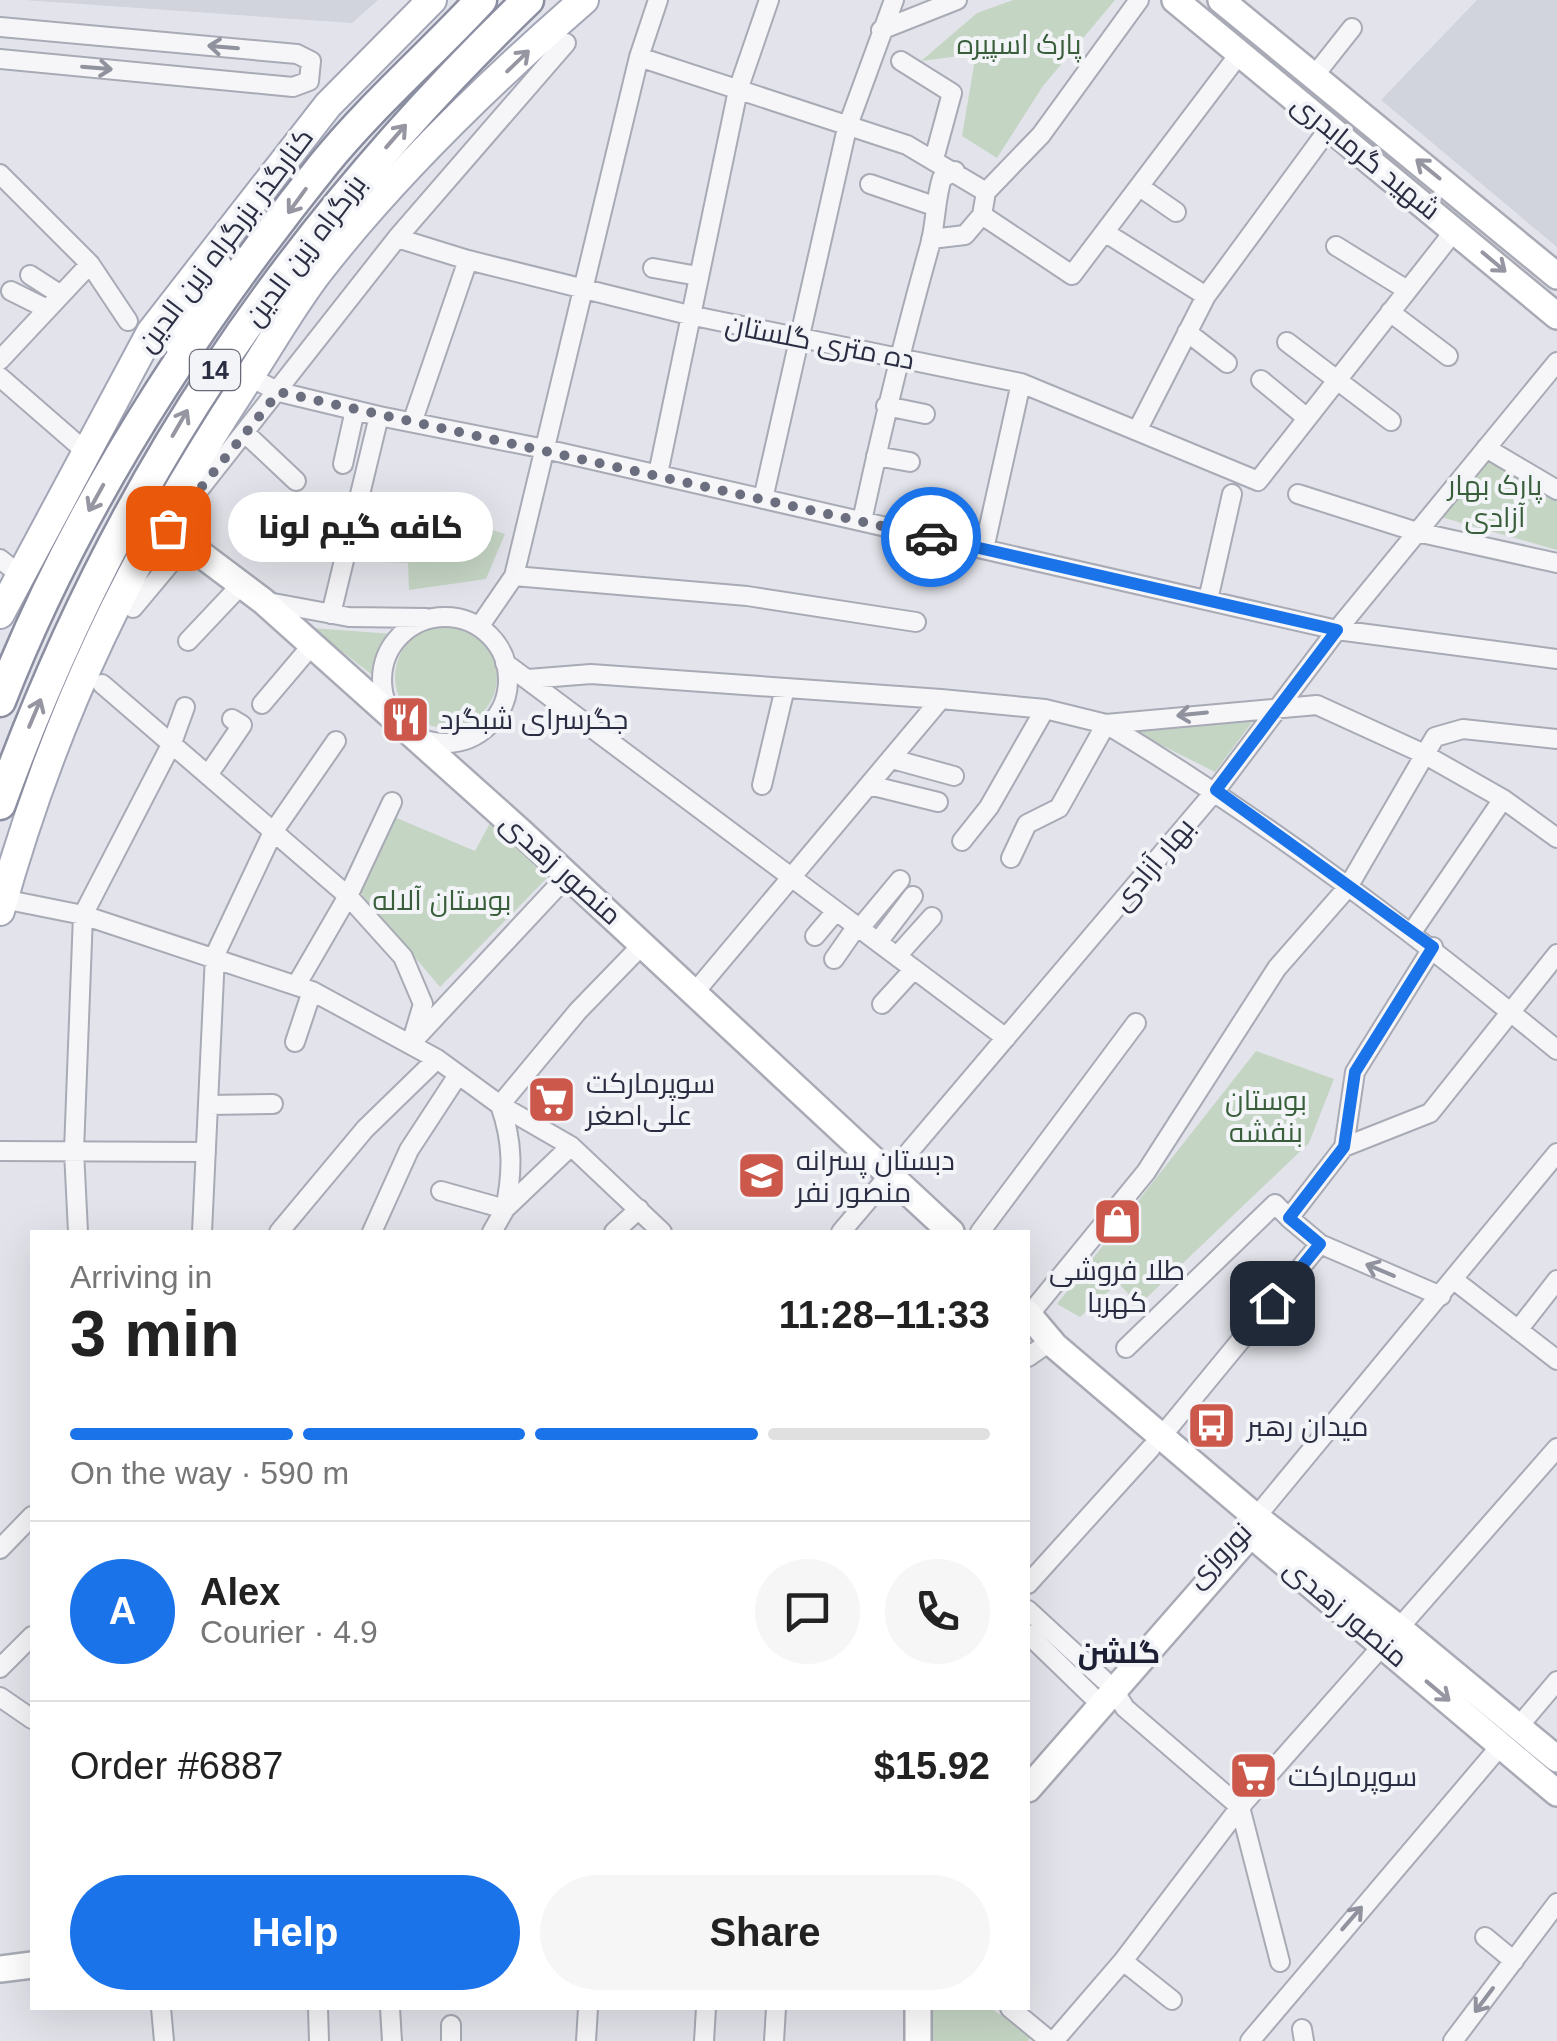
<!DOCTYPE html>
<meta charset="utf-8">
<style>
:root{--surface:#fff;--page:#f6f6f6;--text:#222;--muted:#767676;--line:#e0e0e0;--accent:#1a73e8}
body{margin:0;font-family:Helvetica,Cairo,sans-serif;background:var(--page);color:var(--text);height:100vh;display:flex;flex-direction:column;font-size:38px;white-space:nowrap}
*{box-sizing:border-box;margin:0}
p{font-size:32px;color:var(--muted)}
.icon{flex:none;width:55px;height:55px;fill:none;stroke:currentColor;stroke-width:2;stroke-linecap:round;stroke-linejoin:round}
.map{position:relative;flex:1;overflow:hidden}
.details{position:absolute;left:30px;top:1230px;width:1000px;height:780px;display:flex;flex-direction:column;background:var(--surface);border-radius:0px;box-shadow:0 10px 40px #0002}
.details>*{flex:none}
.pin{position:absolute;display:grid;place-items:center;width:85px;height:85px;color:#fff;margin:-42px;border-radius:20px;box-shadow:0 5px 15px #0006}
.courier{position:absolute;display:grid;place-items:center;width:100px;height:100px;margin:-50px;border:8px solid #1a73e8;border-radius:50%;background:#fff;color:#222;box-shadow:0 2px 12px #0007}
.bubble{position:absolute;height:70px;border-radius:35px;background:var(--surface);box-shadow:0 10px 40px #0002;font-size:32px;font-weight:800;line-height:70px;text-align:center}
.overview em{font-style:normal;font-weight:800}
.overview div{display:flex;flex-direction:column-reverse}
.overview{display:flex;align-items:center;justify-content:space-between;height:170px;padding:0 40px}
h1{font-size:65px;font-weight:800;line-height:75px}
.bar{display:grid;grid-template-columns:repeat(4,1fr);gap:15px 10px;align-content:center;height:120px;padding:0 40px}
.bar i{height:12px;border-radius:8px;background:var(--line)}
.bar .on{background:var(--accent)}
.bar p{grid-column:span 4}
.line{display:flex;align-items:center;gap:25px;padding:0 40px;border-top:2px solid var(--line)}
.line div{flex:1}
.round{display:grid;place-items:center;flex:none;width:105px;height:105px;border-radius:52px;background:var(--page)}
.cta{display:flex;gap:20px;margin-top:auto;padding:20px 40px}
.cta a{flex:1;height:115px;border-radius:60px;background:var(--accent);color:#fff;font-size:40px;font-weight:800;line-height:115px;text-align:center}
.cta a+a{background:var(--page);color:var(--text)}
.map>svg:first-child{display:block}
</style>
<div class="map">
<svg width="1557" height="2041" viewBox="0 0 1557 2041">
<rect width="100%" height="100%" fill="#e3e4eb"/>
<path fill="#d1d3dd" d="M 24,0 L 378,0 L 352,23 Z
M 1477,0 L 1557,0 L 1557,247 L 1381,100 Z"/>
<path fill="#c5d5c4" d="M 1013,0 L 1115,0 L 1043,86 L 997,158 L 962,136 L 976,54 L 921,61 L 977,13 Z
M 1487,459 L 1557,499 L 1557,550 L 1441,517 Z
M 372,492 L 505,534 L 486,579 L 409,590 L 408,563 L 355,561 Z
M395 677a51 51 0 1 1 102 0a51 51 0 1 1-102 0Z
M 312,628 L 393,634 L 376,678 Z
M 1253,721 L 1215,772 L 1131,730 Z
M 392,816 L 475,851 L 491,821 L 547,878 L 440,987 L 357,889 Z
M 1256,1051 L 1334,1079 L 1309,1143 L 1139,1305 L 1118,1283 L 1080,1317 L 1057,1304 Z
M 932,2008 L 990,2008 L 1032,2035 L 1028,2041 L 932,2041 Z"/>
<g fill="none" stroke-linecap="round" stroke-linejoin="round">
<defs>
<path id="street" d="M 0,27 L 297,54 L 311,61 L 309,81 L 293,87 L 0,59
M 881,30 L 957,0
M 639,57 L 907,145 L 986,192 L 982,215 L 965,235 L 931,239
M 901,61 L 952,93 L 934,159
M 1314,76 L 1352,28
M 0,174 L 90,264 L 128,321
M 870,184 L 934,206
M 1140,187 L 1176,212
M 986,192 L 1041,135 L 1139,0
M 982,215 L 1072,275 L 1240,53
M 1106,233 L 1206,296
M 397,238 L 468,260 L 689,315 L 1021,383 L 1258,481 L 1455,230
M 1336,246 L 1407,290
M 653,268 L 698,276
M 30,275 L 61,295
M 11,291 L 47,309
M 1390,312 L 1448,356
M 1187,332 L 1227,363
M 1287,342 L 1391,421
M 0,360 L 90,264
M 0,377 L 85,451
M 250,377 L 279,392 L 379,416 L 545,449 L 1337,630 L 1557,659
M 1261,380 L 1307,418
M 886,406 L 925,414
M 413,420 L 468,260
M 1138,429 L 1206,296 L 1330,127
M 245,433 L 296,481
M 1486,448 L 1557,490
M 876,456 L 910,462
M 343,464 L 355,410
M 658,474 L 738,90 L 769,0
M 1298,494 L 1417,532 L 1557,563
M 763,499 L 847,128 L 894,0
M 862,521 C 882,428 904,337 930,245 C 936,223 935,200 942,178 L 955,171
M 172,524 L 397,238 L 566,43
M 984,549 L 1021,383
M 0,559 L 20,575
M 514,576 L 747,596 L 916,622
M 1208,600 L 1232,494
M 268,602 L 349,617 L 426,618
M 133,608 L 189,541
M 331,614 L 379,416
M382 680a63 63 0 1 1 126 0a63 63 0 1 1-126 0Z
M 479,627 L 514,576 L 639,57 L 658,0
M 188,641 L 240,586
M 505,663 L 1006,1038
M 528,679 L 591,674 L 941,699 L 1045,709 L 1106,724 L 1317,705 L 1422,753 L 1503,799 L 1557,838
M 102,684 L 348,896 L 403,957 L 423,1004 L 411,1044
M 262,704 L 312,645
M 1106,724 C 1266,820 1413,932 1557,1050
M 892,759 L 954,776
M 208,775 L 242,725 L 232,719
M 762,785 L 785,688
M 869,785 L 938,802
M 962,841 L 989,807 L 1045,709
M 1011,858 L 1027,824 L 1059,808 L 1106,724
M 3,899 L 83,915 L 312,991 L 437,1059 L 500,1105 L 571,1146 L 662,1232
M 860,928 L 900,880
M 1412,932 L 1503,799
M 815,936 L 836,911
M 878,942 L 913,896
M 897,956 L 932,917
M 834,959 L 857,926
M 297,984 L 348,896 L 392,802
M 695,992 L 941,699
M 882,1004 L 914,969
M 414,1040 L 568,875
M 295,1042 L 312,991
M 208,1105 L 273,1104
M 1344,1147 L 1430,1113 L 1557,954
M 0,1151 L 206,1152
M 441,1191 L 505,1209 C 513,1172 513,1141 500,1105 L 578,1011 L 643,944
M 1289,1218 L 1320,1244 L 1441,1296
M 78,1232 L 74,1151 L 83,915 L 172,743 L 185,707
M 202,1232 L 215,955 L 273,832 L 336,741
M 279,1232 L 365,1129 L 437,1059
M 372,1232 L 409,1150 L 458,1075
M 492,1232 L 505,1209 L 571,1146
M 614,1232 L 639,1209
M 841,1232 L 1216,790 L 1337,630 L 1557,362
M 980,1232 L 1136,1023
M 1454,1280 L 1557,1360
M 1029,1315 L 1146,1172 L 1277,968 L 1348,887 L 1435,737 L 1463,729 L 1557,739
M 1518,1330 L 1557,1280
M 1126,1348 L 1275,1204 L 1289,1218 L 1344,1147 L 1355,1072 L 1433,947
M 1028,1357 L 1051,1341
M 1161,1437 L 1320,1244
M 1256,1517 L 1557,1153
M 0,1549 L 32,1516
M 1028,1584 L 1151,1448
M 1028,1610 L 1104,1680
M 1399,1628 L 1557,1448
M 1028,1634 L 1091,1695
M 0,1668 L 32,1636
M 1114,1690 L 1125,1708 L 1240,1807 L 1280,1962
M 0,1697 L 32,1719
M 1519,1726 L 1557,1681
M 1485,1937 L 1514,1961
M 1123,1961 L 1172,2000
M 161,2008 L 164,2041
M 318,2008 L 319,2041
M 390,2008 L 392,2041
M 1010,2008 L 1050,2041
M 1302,2029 L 1304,2041
M 451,2041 L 451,2025
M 586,2041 L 588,2008
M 704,2041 L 706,2008
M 774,2041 L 776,2008
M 1054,2041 L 1123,1961 L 1240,1807 L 1383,1645
M 1250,2041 L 1502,1744
M 1453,2041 L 1557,1903"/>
<path id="secondary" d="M 1175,0 L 1557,316
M 1221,0 L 1557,276
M 158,522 L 263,601 L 521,832 L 951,1232
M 1028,1314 L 1055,1346 L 1256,1517 L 1399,1628 L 1557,1759
M 1248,1532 L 1557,1793
M 1028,1789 L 1251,1534 L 1255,1519
M 0,1969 L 32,1965
M 918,2041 L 918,2008"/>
<path id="primary" d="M 179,344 L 218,267
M 0,614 L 151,332 L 328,105 L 432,0
M 0,911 C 55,713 132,556 244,385 C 269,347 292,306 319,271 C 396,172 490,82 584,0"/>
<path id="highway" d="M 0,701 C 76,506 193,327 324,164 C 371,106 430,55 481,0
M 0,804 C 115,485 285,235 528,0"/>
</defs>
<use href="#street" stroke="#a8aab5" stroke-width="22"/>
<use href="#secondary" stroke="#a8aab5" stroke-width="30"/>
<use href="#primary" stroke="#a2a6b6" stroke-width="32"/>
<use href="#highway" stroke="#8b8ea1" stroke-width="35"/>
<use href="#street" stroke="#f6f6f9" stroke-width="18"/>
<use href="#secondary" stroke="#fff" stroke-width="25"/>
<use href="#primary" stroke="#fff" stroke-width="28"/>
<use href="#highway" stroke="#fff" stroke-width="30"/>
</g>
<defs><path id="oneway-shaft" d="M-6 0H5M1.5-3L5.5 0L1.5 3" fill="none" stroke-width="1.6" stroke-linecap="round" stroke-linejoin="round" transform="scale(2.5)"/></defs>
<g stroke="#90929e">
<use href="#oneway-shaft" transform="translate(223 47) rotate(-175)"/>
<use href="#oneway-shaft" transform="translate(97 68) rotate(5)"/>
<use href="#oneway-shaft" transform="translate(1192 714) rotate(174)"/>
<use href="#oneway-shaft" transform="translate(1380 1270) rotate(-157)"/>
<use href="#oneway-shaft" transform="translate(1352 1918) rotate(-49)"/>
<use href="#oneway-shaft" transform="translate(1484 2000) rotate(127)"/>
</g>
<g stroke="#9596a1">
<use href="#oneway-shaft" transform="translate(518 61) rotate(-44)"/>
<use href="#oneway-shaft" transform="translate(396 136) rotate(-49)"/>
<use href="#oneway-shaft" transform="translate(1428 169) rotate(-141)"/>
<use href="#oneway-shaft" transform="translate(297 201) rotate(126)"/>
<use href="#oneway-shaft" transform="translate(1494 262) rotate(40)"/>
<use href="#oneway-shaft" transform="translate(180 423) rotate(-60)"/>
<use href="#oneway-shaft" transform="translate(96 498) rotate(119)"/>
<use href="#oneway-shaft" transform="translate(35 713) rotate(-67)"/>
<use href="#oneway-shaft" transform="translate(1438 1691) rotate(40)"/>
</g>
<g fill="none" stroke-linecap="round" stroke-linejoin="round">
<path stroke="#6b6e7e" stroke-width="10" stroke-dasharray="0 18" d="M 168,528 L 279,392 L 931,537"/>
<path stroke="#1a73e8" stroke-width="12" d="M 931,537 L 1337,630 L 1216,790 L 1433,947 L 1355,1072 L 1344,1147 L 1289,1218 L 1320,1244 L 1272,1303"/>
</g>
<defs>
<symbol id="restaurant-square" viewBox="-11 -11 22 22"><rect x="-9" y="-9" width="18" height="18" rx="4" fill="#cc574b" stroke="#f3f4f8"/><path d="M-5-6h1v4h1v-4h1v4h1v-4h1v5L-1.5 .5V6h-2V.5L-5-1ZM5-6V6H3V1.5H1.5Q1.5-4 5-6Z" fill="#fff"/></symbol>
<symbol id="supermarket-square" viewBox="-11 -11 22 22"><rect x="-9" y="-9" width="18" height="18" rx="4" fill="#cc574b" stroke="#f3f4f8"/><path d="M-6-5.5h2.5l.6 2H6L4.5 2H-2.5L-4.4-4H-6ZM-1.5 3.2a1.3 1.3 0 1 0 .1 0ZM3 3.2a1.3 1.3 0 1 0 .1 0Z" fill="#fff"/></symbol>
<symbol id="school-square" viewBox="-11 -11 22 22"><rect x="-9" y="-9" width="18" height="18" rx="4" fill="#cc574b" stroke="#f3f4f8"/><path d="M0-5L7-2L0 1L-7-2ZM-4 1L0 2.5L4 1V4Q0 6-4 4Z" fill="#fff"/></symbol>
<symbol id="shop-square" viewBox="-11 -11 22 22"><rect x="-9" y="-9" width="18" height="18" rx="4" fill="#cc574b" stroke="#f3f4f8"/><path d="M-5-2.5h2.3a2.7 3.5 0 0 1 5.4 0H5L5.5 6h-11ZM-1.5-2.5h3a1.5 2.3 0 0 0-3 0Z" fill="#fff"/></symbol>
<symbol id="bus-square" viewBox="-11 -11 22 22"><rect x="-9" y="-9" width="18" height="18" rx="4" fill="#cc574b" stroke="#f3f4f8"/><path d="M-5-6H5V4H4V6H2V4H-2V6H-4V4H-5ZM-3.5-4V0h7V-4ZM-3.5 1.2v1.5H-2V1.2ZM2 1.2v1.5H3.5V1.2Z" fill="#fff"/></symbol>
</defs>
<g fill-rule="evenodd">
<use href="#restaurant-square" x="378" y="692" width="55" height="55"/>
<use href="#supermarket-square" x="524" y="1072" width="55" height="55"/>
<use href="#school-square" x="734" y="1148" width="55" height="55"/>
<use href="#shop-square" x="1090" y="1194" width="55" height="55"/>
<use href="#bus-square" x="1184" y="1398" width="55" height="55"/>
<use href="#supermarket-square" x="1226" y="1748" width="55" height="55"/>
</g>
<g text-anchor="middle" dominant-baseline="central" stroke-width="8" stroke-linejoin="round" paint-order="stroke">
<rect fill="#f3f4f8" stroke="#676979" stroke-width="2.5" x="190" y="350" width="50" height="40" rx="8"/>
<g font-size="25" font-weight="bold" fill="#2b2e43">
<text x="215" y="370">14</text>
</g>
<g font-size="28" fill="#385e3a" stroke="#f3f4f8">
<text x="1019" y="44">پارک اسپیره</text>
<text x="1495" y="485">پارک بهار<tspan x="1495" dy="32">آزادی</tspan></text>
<text x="442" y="900">بوستان آلاله</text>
<text x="1266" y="1100">بوستان<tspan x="1266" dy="32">بنفشه</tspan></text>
</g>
<g font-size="28" fill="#2b2e43" stroke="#f3f4f8">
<text transform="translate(1366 157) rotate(39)">شهید گرمابدری</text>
<text transform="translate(225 240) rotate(-53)">کنارگذر بزرگراه زین الدین</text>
<text transform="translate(305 250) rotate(-53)">بزرگراه زین الدین</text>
<text transform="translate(820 342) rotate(11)">ده متری گلستان</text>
<text transform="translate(1153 864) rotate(-50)">بهار آزادی</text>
<text transform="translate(561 869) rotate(42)">منصور زهدی</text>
<text transform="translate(1219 1555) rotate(-45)">نوروزی</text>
<text transform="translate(1346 1613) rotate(40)">منصور زهدی</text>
</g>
<g font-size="28" fill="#2b2e43" stroke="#f3f4f8" text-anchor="start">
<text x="440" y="719">جگرسرای شبگرد</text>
<text x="586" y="1083">سوپرمارکت<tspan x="586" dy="32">علی‌اصغر</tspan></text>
<text x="796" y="1160">دبستان پسرانه<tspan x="796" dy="32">منصور نفر</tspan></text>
<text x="1117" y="1270" text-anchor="middle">طلا فروشی<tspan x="1117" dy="32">کهربا</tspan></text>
<text x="1247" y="1426">میدان رهبر</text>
<text x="1288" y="1776">سوپرمارکت</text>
</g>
<g font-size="30" font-weight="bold" fill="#1d1f34" stroke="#f3f4f8">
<text x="1119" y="1652">گلشن</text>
</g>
</g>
</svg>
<div class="pin" style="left:168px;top:528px;background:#ea580c"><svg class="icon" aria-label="bag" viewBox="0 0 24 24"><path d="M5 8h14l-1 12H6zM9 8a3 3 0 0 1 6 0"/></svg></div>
<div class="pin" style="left:1272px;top:1303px;background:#1f2937"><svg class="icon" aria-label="home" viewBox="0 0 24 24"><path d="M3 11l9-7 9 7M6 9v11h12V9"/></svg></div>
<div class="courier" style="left:931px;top:537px"><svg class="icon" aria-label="car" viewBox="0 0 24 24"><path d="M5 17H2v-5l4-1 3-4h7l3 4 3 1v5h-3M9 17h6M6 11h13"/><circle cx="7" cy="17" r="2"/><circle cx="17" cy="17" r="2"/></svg></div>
<div class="bubble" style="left:228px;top:492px;width:265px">کافه گیم لونا</div>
<section class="details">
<div class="overview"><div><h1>3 min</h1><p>Arriving in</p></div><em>11:28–11:33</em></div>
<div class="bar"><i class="on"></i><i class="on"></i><i class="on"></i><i></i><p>On the way · 590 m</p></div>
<div class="line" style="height:180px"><b class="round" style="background:var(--accent);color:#fff">A</b><div><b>Alex</b><p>Courier · 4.9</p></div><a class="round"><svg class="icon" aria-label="chat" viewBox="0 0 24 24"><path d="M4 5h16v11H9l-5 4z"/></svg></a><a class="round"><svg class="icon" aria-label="phone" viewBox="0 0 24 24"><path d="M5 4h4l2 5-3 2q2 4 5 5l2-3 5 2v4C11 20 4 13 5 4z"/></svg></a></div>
<div class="line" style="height:130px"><div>Order #6887</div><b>$15.92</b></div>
<div class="cta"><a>Help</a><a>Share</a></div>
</section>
</div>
